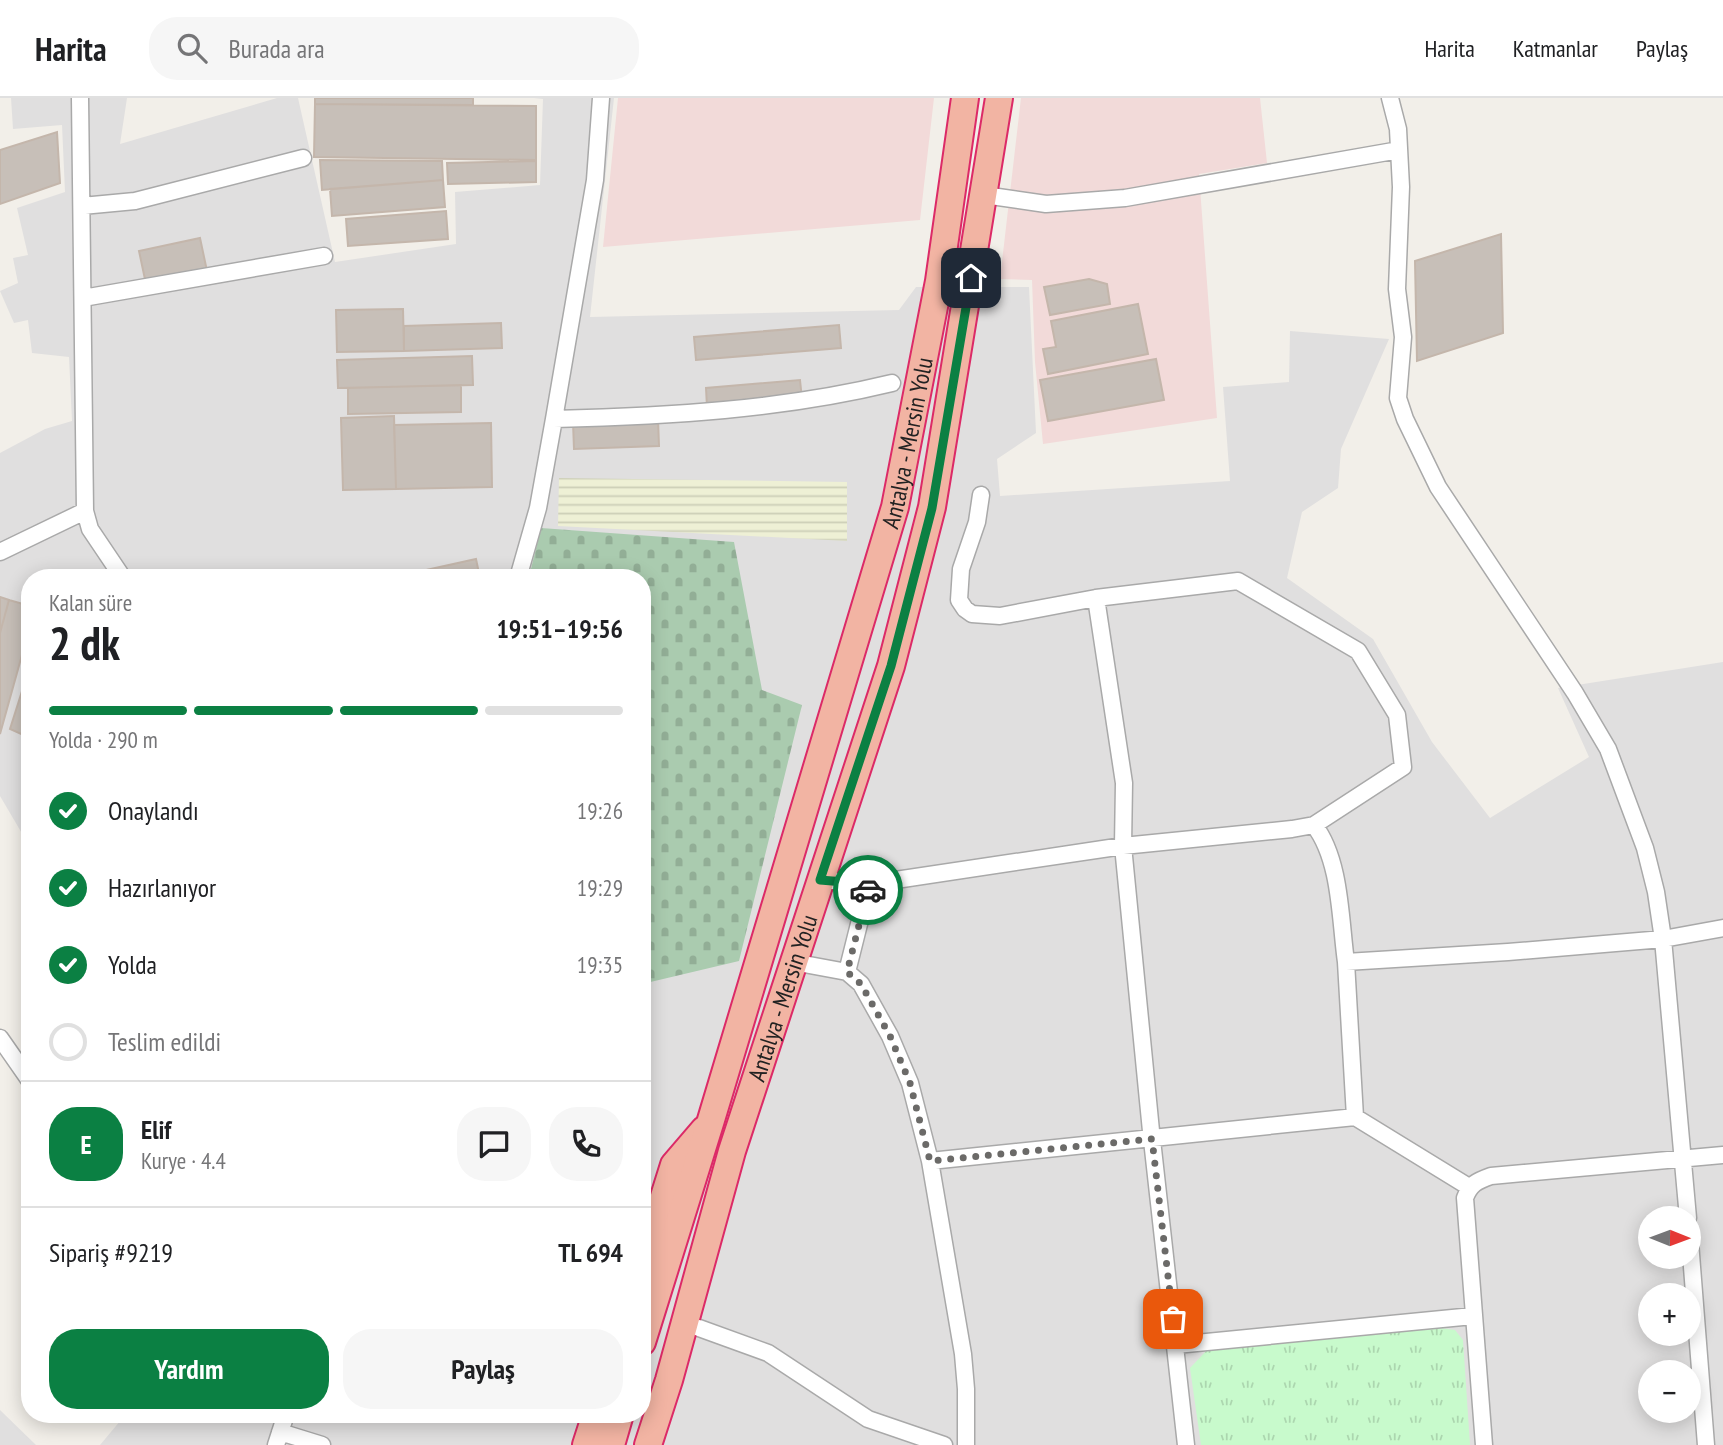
<!DOCTYPE html>
<html lang="tr">
<meta charset="utf-8">
<style>
:root{--surface:#fff;--page:#f6f6f6;--text:#202124;--muted:#757577;--line:#e0e0e0;--accent:#0b8043}
body{margin:0;font-family:"PT Sans Narrow",sans-serif;background:var(--page);color:var(--text);height:100vh;display:flex;flex-direction:column;font-size:26px;white-space:nowrap}
*{box-sizing:border-box;margin:0}
p{font-size:23px;color:var(--muted)}
.icon{flex:none;width:38px;height:38px;fill:none;stroke:currentColor;stroke-width:2;stroke-linecap:round;stroke-linejoin:round}
.map{position:relative;flex:1;overflow:hidden}
.side{position:absolute;left:21px;top:471px;width:630px;height:854px;display:flex;flex-direction:column;background:var(--surface);border-radius:28px;box-shadow:0 4px 18px #0003}
.side>*{flex:none}
.needle{width:46px;rotate:91deg}
.controls{position:absolute;left:1638px;top:1108px;display:grid;gap:14px}
.controls a{display:grid;place-items:center;width:63px;height:63px;border-radius:50%;background:var(--surface);box-shadow:0 4px 18px #0003;font-size:35px}
.pin{position:absolute;display:grid;place-items:center;width:60px;height:60px;color:#fff;margin:-30px;border-radius:14px;box-shadow:0 4px 10px #0006}
.courier{position:absolute;display:grid;place-items:center;width:70px;height:70px;margin:-35px;border:5px solid #0b8043;border-radius:50%;background:#fff;color:#222;box-shadow:0 2px 9px #0007}
.headline em{font-style:normal;font-weight:800}
.headline div{display:flex;flex-direction:column-reverse}
.headline{display:flex;align-items:center;justify-content:space-between;height:119px;padding:0 28px}
h1{font-size:46px;font-weight:800;line-height:52px}
.bar{display:grid;grid-template-columns:repeat(4,1fr);gap:10px 7px;align-content:center;height:84px;padding:0 28px}
.bar i{height:9px;border-radius:5px;background:var(--line)}
.bar .active{background:var(--accent)}
.bar p{grid-column:span 4}
.line{display:flex;align-items:center;gap:18px;padding:0 28px;border-top:2px solid var(--line)}
.line div{flex:1}
.round{display:grid;place-items:center;flex:none;width:74px;height:74px;border-radius:28px;background:var(--page)}
ol{padding:0 28px;list-style:none}
li{display:flex;align-items:center;gap:21px;height:77px}
li p{margin-inline-start:auto}
li .icon{padding:7px;border-radius:50%;background:var(--accent);color:#fff;stroke-width:4}
li:last-child{color:var(--muted)}
li i{width:38px;height:38px;border:4px solid var(--line);border-radius:50%}
.primary-button{display:flex;gap:14px;margin-top:auto;padding:14px 28px}
.primary-button a{flex:1;height:80px;border-radius:28px;background:var(--accent);color:#fff;font-size:28px;font-weight:800;line-height:80px;text-align:center}
.primary-button a+a{background:var(--page);color:var(--text)}
header{display:flex;align-items:center;gap:42px;box-sizing:border-box;height:98px;padding:0 35px;background:var(--surface);border-bottom:2px solid var(--line)}
header strong{font-size:33px}
nav{display:flex;gap:38px;margin-inline-start:auto;font-size:24px}
.search{width:490px;height:63px;background:var(--page);display:flex;align-items:center;gap:18px;box-sizing:border-box;padding:0 24px;border-radius:28px;color:var(--muted);font-size:26px}
.map>svg:first-child{display:block}
</style>
<header>
<strong>Harita</strong>
<div class="search"><svg class="icon" aria-label="search" viewBox="0 0 24 24"><circle cx="10" cy="10" r="6"/><path d="M15 15l6 6"/></svg>Burada ara</div>
<nav><a>Harita</a><a>Katmanlar</a><a>Paylaş</a></nav>
</header>
<div class="map">
<svg width="1723" height="1347" viewBox="0 0 1723 1347">
<defs>
<pattern id="farmland-rules" width="6" height="5" patternUnits="userSpaceOnUse" patternTransform="scale(1.75)"><rect width="6" height="5" fill="#eef0d5"/><path d="M0 2.5h6" fill="none" stroke="#ccceb7"/></pattern>
<pattern id="cemetery-stones" width="16" height="16" patternUnits="userSpaceOnUse" patternTransform="scale(1.75)"><rect width="16" height="16" fill="#aacbaf"/><path d="M2 7V4a2 2 0 0 1 4 0v3zM10 15v-3a2 2 0 0 1 4 0v3z" fill="#92ae96"/></pattern>
<pattern id="park-tufts" width="24" height="20" patternUnits="userSpaceOnUse" patternTransform="scale(1.75)"><rect width="24" height="20" fill="#c8facc"/><path d="M3 7l-1-3M5 7V3M7 7l1-3M15 17l-1-3M17 17v-4M19 17l1-3" fill="none" stroke="#acd6af"/></pattern>
</defs>
<rect width="100%" height="100%" fill="#f2efe9"/>
<path fill="#e0dfdf" fill-rule="evenodd" d="M 11,0 L 127,0 L 120,46 L 277,0 L 298,0 L 335,164 L 456,146 L 455,94 L 540,87 L 543,1 L 534,0 L 614,0 L 590,219 L 899,212 L 916,189 L 1029,189 L 1036,335 L 997,361 L 1000,398 L 1230,383 L 1223,289 L 1289,284 L 1290,233 L 1389,241 L 1341,351 L 1338,390 L 1302,414 L 1287,480 L 1373,541 L 1432,644 L 1490,720 L 1589,659 L 1558,590 L 1723,564 L 1723,1347 L 100,1347 L 126,1316 L 642,1316 L 642,480 L 30,480 L 30,749 L 0,698 L 0,355 L 45,331 L 72,323 L 69,259 L 32,255 L 28,222 L 14,225 L 0,193 L 18,185 L 13,160 L 28,157 L 17,110 L 65,94 L 62,27 L 13,31 ZM 1650,1120 L 1689,1120 L 1689,1158 L 1650,1158 ZM 1650,1197 L 1689,1197 L 1689,1236 L 1650,1236 ZM 1650,1274 L 1689,1274 L 1689,1312 L 1650,1312 Z
M 0,1312 L 36,1347 L 0,1347 Z"/>
<path fill="#f2dad9" d="M 618,0 L 934,0 L 920,122 L 603,149 Z
M 1021,0 L 1260,0 L 1267,65 L 1199,76 L 1217,320 L 1043,346 L 1035,264 L 1032,182 L 1000,181 Z"/>
<path fill="url(#farmland-rules)" d="M 559,380 L 847,384 L 847,443 L 558,428 Z"/>
<path fill="url(#cemetery-stones)" d="M 541,430 L 734,444 L 762,592 L 802,607 L 739,863 L 642,886 L 642,480 L 529,479 Z"/>
<path fill="url(#park-tufts)" d="M 1434,1229 L 1455,1232 L 1463,1242 L 1470,1347 L 1201,1347 L 1190,1270 L 1207,1252 Z"/>
<path fill="#c7bfb8" stroke="#c4b6ab" stroke-width="2" d="M 315,0 L 473,0 L 473,7 L 315,6 Z
M 315,6 L 536,8 L 536,62 L 314,59 Z
M 57,34 L 60,85 L 0,106 L 0,52 Z
M 320,62 L 442,63 L 443,82 L 322,92 Z
M 536,63 L 536,84 L 448,86 L 447,65 Z
M 443,82 L 445,109 L 332,118 L 330,91 Z
M 446,113 L 448,141 L 348,148 L 346,121 Z
M 1501,136 L 1503,235 L 1417,263 L 1415,163 Z
M 200,140 L 207,173 L 146,186 L 139,153 Z
M 1089,181 L 1107,186 L 1110,206 L 1050,217 L 1044,189 Z
M 1138,206 L 1148,256 L 1048,276 L 1043,251 L 1056,249 L 1051,223 Z
M 403,211 L 404,253 L 337,254 L 336,212 Z
M 501,225 L 502,250 L 404,253 L 404,228 Z
M 839,227 L 841,250 L 696,262 L 694,239 Z
M 472,258 L 473,287 L 338,290 L 337,262 Z
M 1156,261 L 1164,302 L 1048,323 L 1040,282 Z
M 800,282 L 802,301 L 707,309 L 706,290 Z
M 461,287 L 461,314 L 348,316 L 348,290 Z
M 394,318 L 396,391 L 343,392 L 341,320 Z
M 658,321 L 659,348 L 574,351 L 573,324 Z
M 491,325 L 492,389 L 396,391 L 394,327 Z
M 476,461 L 480,480 L 390,480 Z
M 0,499 L 9,502 L 0,535 Z
M 9,502 L 30,508 L 30,528 L 0,636 L 0,535 Z
M 30,568 L 30,640 L 10,631 Z"/>
<g fill="none" stroke-linecap="round" stroke-linejoin="round">
<defs>
<path id="minor" d="M 80,0 L 85,413 L 90,431 L 123,480
M 1390,0 L 1398,31 L 1401,89 L 1397,191 L 1403,239 L 1398,300 L 1405,321 L 1438,389 L 1575,595 L 1608,651 L 1645,750 L 1656,794 L 1663,841 L 1688,1120
M 984,97 L 1046,106 L 1125,100 L 1399,52
M 82,108 L 135,103 L 303,60
M 83,200 L 324,158
M 554,321 C 668,318 781,312 892,285
M 981,397 L 977,424 L 961,471 L 959,502 L 965,511 L 972,516 L 1000,518 L 1096,500
M 0,454 L 85,413
M 518,480 L 538,410 L 554,321 L 595,82 L 601,0
M 820,782 L 869,786 L 1123,748 L 1292,731 L 1314,727 C 1341,762 1340,821 1346,864 L 1508,854 L 1663,841 L 1723,830
M 793,864 L 847,874 L 861,886 L 890,938 L 910,985 L 930,1063 L 963,1256 L 966,1291 L 966,1347
M 1346,864 L 1355,1019
M 847,874 L 869,786
M 0,940 L 30,983
M 930,1063 L 1355,1019 L 1469,1089
M 1689,1131 L 1706,1347
M 699,1230 L 768,1255 L 868,1321 L 944,1347
M 1176,1247 L 1473,1218
M 280,1334 L 322,1347
M 276,1347 L 286,1316
M 1186,1347 L 1151,1033 L 1123,748 L 1124,685 L 1096,500 L 1238,483 L 1358,553 L 1397,617 L 1403,669 L 1314,727
M 1484,1347 L 1465,1100 C 1470,1086 1477,1083 1491,1078 L 1723,1057"/>
<g id="trunk">
<path d="M 642,1169 L 674,1067 L 704,1032"/>
<path id="s1" d="M 642,1244 L 711,1022 L 895,409 L 939,183 L 965,0"/>
<path d="M 586,1347 L 596,1316"/>
<path d="M 611,1347 L 620,1316"/>
<path id="s2" d="M 648,1347 L 669,1282 L 732,1053 L 891,568 L 932,409 L 999,0"/>
</g>
</defs>
<use href="#minor" stroke="#a9a9a9" stroke-width="19"/>
<use href="#trunk" stroke="#dc2a67" stroke-width="30"/>
<use href="#minor" stroke="#fff" stroke-width="16"/>
<use href="#trunk" stroke="#f2b4a3" stroke-width="26"/>
</g>
<g fill="none" stroke-linecap="round" stroke-linejoin="round">
<path stroke="#6b6a68" stroke-width="7" stroke-dasharray="0 12.6" d="M 868,792 L 847,874 L 861,886 L 890,938 L 910,985 L 930,1063 L 1152,1041 L 1173,1221"/>
<path stroke="#0b8043" stroke-width="9" d="M 868,792 L 869,786 L 820,782 L 891,568 L 932,410 L 971,180"/>
</g>
<g text-anchor="middle" dominant-baseline="central" stroke-width="7" stroke-linejoin="round" paint-order="stroke">
<g font-size="24" fill="#222" stroke="#fff">
<text stroke="none"><textPath href="#s1" startOffset="938">Antalya - Mersin Yolu</textPath></text>
<text stroke="none"><textPath href="#s2" startOffset="467">Antalya - Mersin Yolu</textPath></text>
</g>
</g>
</svg>
<div class="controls">
<a><svg class="needle" viewBox="-14 -14 28 28"><path d="M0-13l5 13h-10z" fill="#e53935"/><path d="M0 13l5-13h-10z" fill="#757577"/></svg></a>
<a>+</a>
<a>−</a>
</div>
<div class="pin" style="left:1173px;top:1221px;background:#ea580c"><svg class="icon" aria-label="bag" viewBox="0 0 24 24"><path d="M5 8h14l-1 12H6zM9 8a3 3 0 0 1 6 0"/></svg></div>
<div class="pin" style="left:971px;top:180px;background:#1f2937"><svg class="icon" aria-label="home" viewBox="0 0 24 24"><path d="M3 11l9-7 9 7M6 9v11h12V9"/></svg></div>
<div class="courier" style="left:868px;top:792px"><svg class="icon" aria-label="car" viewBox="0 0 24 24"><path d="M5 17H2v-5l4-1 3-4h7l3 4 3 1v5h-3M9 17h6M6 11h13"/><circle cx="7" cy="17" r="2"/><circle cx="17" cy="17" r="2"/></svg></div>
<section class="side">
<div class="headline"><div><h1>2 dk</h1><p>Kalan süre</p></div><em>19:51–19:56</em></div>
<div class="bar"><i class="active"></i><i class="active"></i><i class="active"></i><i></i><p>Yolda · 290 m</p></div>
<ol>
<li><svg class="icon" aria-label="check" viewBox="0 0 24 24"><path d="M5 12l5 5 9-10"/></svg>Onaylandı<p>19:26</p></li>
<li><svg class="icon" aria-label="check" viewBox="0 0 24 24"><path d="M5 12l5 5 9-10"/></svg>Hazırlanıyor<p>19:29</p></li>
<li><svg class="icon" aria-label="check" viewBox="0 0 24 24"><path d="M5 12l5 5 9-10"/></svg>Yolda<p>19:35</p></li>
<li><i></i>Teslim edildi</li>
</ol>
<div class="line" style="height:126px"><b class="round" style="background:var(--accent);color:#fff">E</b><div><b>Elif</b><p>Kurye · 4.4</p></div><a class="round"><svg class="icon" aria-label="chat" viewBox="0 0 24 24"><path d="M4 5h16v11H9l-5 4z"/></svg></a><a class="round"><svg class="icon" aria-label="phone" viewBox="0 0 24 24"><path d="M5 4h4l2 5-3 2q2 4 5 5l2-3 5 2v4C11 20 4 13 5 4z"/></svg></a></div>
<div class="line" style="height:91px"><div>Sipariş #9219</div><b>TL 694</b></div>
<div class="primary-button"><a>Yardım</a><a>Paylaş</a></div>
</section>
</div>
